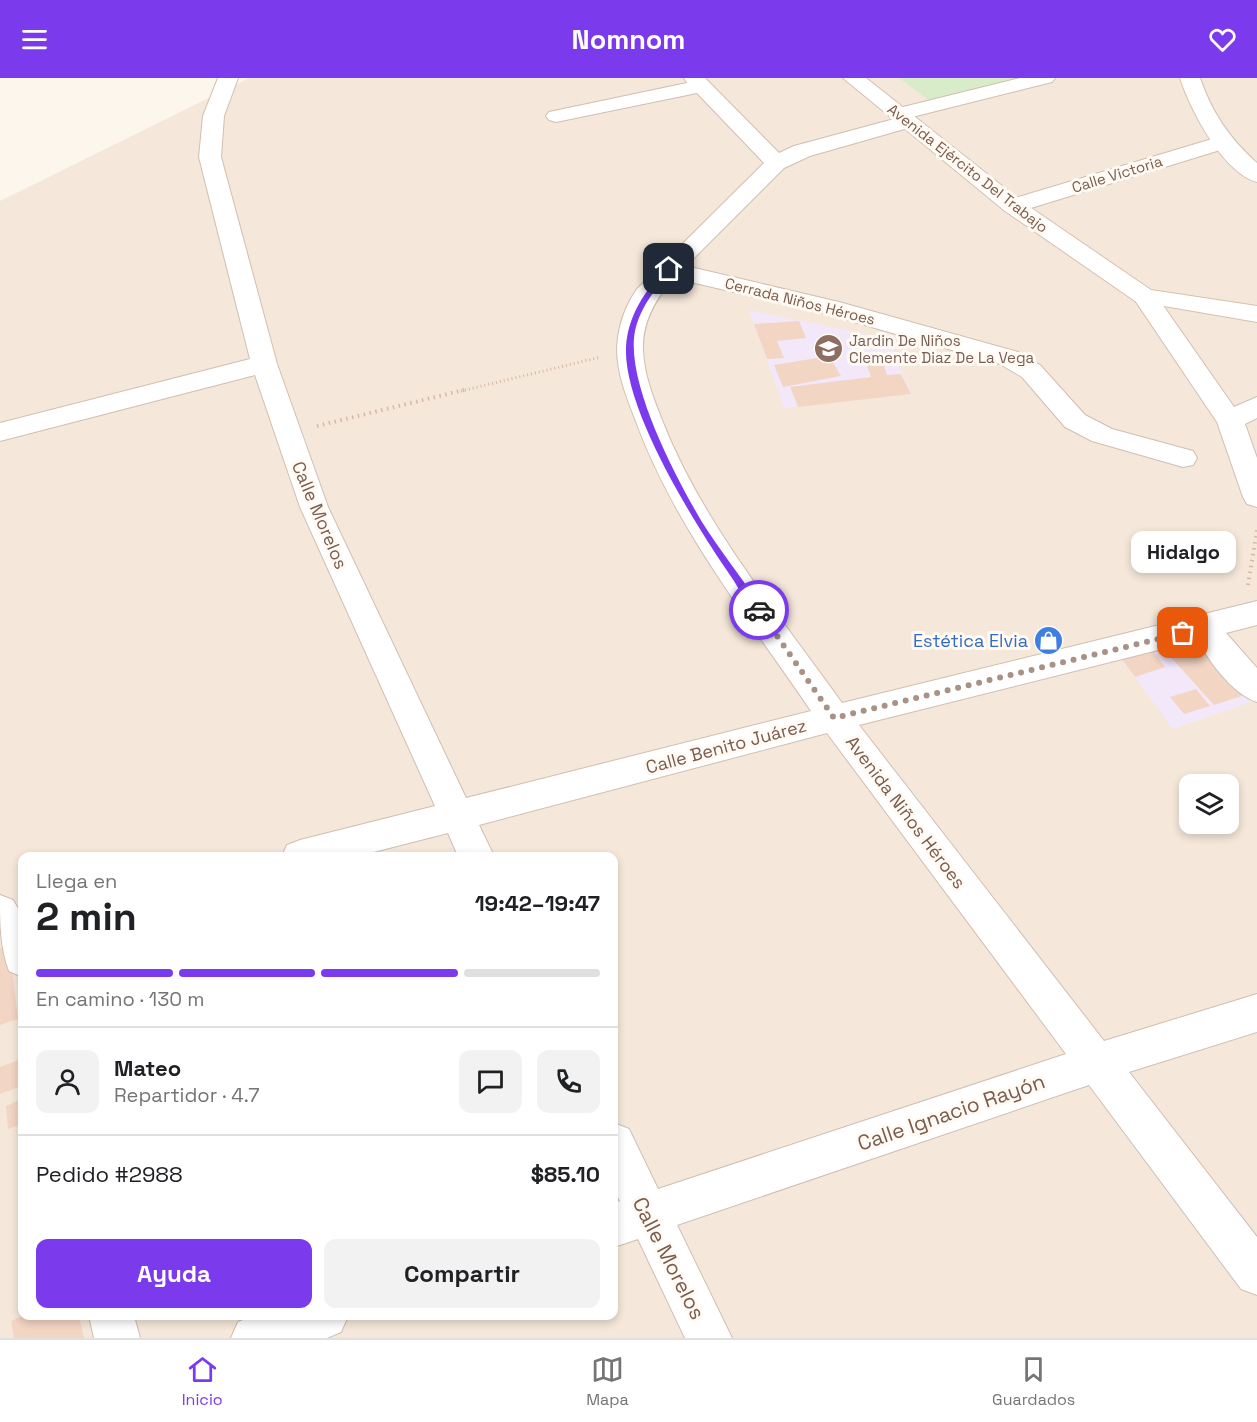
<!DOCTYPE html>
<html lang="es">
<meta charset="utf-8">
<style>
:root{--surface:#fff;--page:#f2f2f2;--text:#202124;--muted:#757577;--line:#e0e0e0;--accent:#7c3aed}
body{margin:0;font-family:"Space Grotesk",sans-serif;background:var(--page);color:var(--text);height:100vh;display:flex;flex-direction:column;font-size:22px;white-space:nowrap}
*{box-sizing:border-box;margin:0}
p{font-size:20px;color:var(--muted)}
.icon{flex:none;width:33px;height:33px;fill:none;stroke:currentColor;stroke-width:2;stroke-linecap:round;stroke-linejoin:round}
.map{position:relative;flex:1;overflow:hidden}
.side{position:absolute;left:18px;top:774px;width:600px;height:468px;display:flex;flex-direction:column;background:var(--surface);border-radius:12px;box-shadow:0 3px 9px #0003}
.side>*{flex:none}
.tools{position:absolute;left:1179px;top:696px;display:grid;gap:12px}
.tools a{display:grid;place-items:center;width:60px;height:60px;border-radius:12px;background:var(--surface);box-shadow:0 3px 9px #0003;font-size:30px}
.pin{position:absolute;display:grid;place-items:center;width:51px;height:51px;color:#fff;margin:-26px;border-radius:12px;box-shadow:0 3px 9px #0006}
.courier{position:absolute;display:grid;place-items:center;width:60px;height:60px;margin:-30px;border:4px solid #7c3aed;border-radius:50%;background:#fff;color:#222;box-shadow:0 2px 8px #0007}
.bubble{position:absolute;height:42px;border-radius:12px;background:var(--surface);box-shadow:0 3px 9px #0003;font-size:20px;font-weight:700;line-height:42px;text-align:center}
.head em{font-style:normal;font-weight:700}
.head div{display:flex;flex-direction:column-reverse}
.head{display:flex;align-items:center;justify-content:space-between;height:102px;padding:0 18px}
h1{font-size:39px;font-weight:700;line-height:45px}
.bar{display:grid;grid-template-columns:repeat(4,1fr);gap:9px 6px;align-content:center;height:72px;padding:0 18px}
.bar i{height:8px;border-radius:4px;background:var(--line)}
.bar .active{background:var(--accent)}
.bar p{grid-column:span 4}
.line{display:flex;align-items:center;gap:15px;padding:0 18px;border-top:2px solid var(--line)}
.line div{flex:1}
.round{display:grid;place-items:center;flex:none;width:63px;height:63px;border-radius:12px;background:var(--page)}
.action{display:flex;gap:12px;margin-top:auto;padding:12px 18px}
.action a{flex:1;height:69px;border-radius:12px;background:var(--accent);color:#fff;font-size:24px;font-weight:700;line-height:69px;text-align:center}
.action a+a{background:var(--page);color:var(--text)}
header{display:flex;justify-content:space-between;align-items:center;height:78px;padding:0 18px;background:var(--accent);color:#fff;font-size:27px;font-weight:700}
.menu{display:flex;justify-content:space-around;align-items:center;height:84px;border-top:2px solid var(--line);background:var(--surface);font-size:16px;color:var(--muted)}
.menu a{display:grid;justify-items:center;gap:3px}
.menu .active{color:var(--accent)}
.map>svg:first-child{display:block}
</style>
<header><svg class="icon" aria-label="menu" viewBox="0 0 24 24"><path d="M4 6h16M4 12h16M4 18h16"/></svg>Nomnom<svg class="icon" aria-label="heart" viewBox="0 0 24 24"><path d="M12 20l-8-8c-3-5 5-10 8-4 3-6 11-1 8 4z"/></svg></header>
<div class="map">
<svg width="1257" height="1260" viewBox="0 0 1257 1260">
<rect width="100%" height="100%" fill="#fdf6ec"/>
<path fill="#f5e8da" fill-rule="evenodd" d="M 249,0 L 1257,0 L 1257,1260 L 0,1260 L 0,123 ZM 1190,706 L 1228,706 L 1228,746 L 1190,746 ZM 22,778 L 614,778 L 614,1238 L 22,1238 Z"/>
<path fill="#f3e8fa" d="M 749,232 L 888,261 L 911,316 L 784,330 Z
M 1195,561 L 1251,624 L 1173,651 L 1122,581 Z"/>
<path fill="#d8ecc9" d="M 899,0 L 1045,0 L 935,27 Z"/>
<path fill="#f3d5c3" d="M 799,243 L 806,260 L 777,263 L 784,280 L 767,281 L 754,246 Z
M 829,278 L 841,298 L 783,309 L 774,287 Z
M 882,281 L 887,297 L 901,296 L 911,316 L 798,329 L 790,309 L 871,299 L 865,282 Z
M 1195,561 L 1243,615 L 1242,618 L 1214,627 L 1167,575 L 1173,573 L 1170,568 Z
M 1153,573 L 1165,589 L 1135,599 L 1122,581 Z
M 1196,611 L 1210,628 L 1184,636 L 1170,619 Z
M 9,867 L 18,941 L 0,947 L 0,870 Z
M 19,982 L 22,1008 L 0,1016 L 0,989 Z
M 22,1021 L 22,1046 L 8,1051 L 6,1028 Z
M 22,1238 L 79,1238 L 84,1260 L 14,1260 L 11,1243 Z"/>
<g fill="none" stroke-linecap="round" stroke-linejoin="round">
<defs>
<path id="street" d="M 218,0 L 238,0 L 224,38 L 221,79 L 277,286 L 328,429 L 466,720 L 811,633 C 747,539 674,448 635,341 C 626,318 617,295 617,270 C 618,249 625,228 637,211 L 764,85 L 697,15 L 556,44 L 549,42 L 546,38 L 549,34 L 687,5 L 684,0 L 705,0 L 779,75 L 794,68 L 894,41 L 888,36 L 891,32 L 1020,0 L 1055,0 L 1052,4 L 912,39 L 919,44 L 915,48 L 810,78 L 784,90 L 686,188 L 839,224 L 1018,274 L 1040,287 L 1085,337 L 1112,351 L 1193,373 L 1197,380 L 1193,387 L 1183,389 L 1092,363 L 1065,349 L 1022,299 L 1000,286 L 823,235 L 674,200 C 656,220 642,243 643,272 C 644,297 653,319 662,342 C 703,446 777,534 842,625 L 1257,523 L 1257,547 L 1226,555 L 1257,590 L 1257,624 C 1233,616 1209,584 1198,562 L 859,647 L 1104,963 L 1257,916 L 1257,954 L 1129,994 L 1257,1159 L 1257,1217 L 1241,1211 L 1089,1007 L 677,1147 L 732,1260 L 685,1260 L 638,1161 L 614,1169 L 614,1125 L 620,1123 L 614,1111 L 614,1045 L 629,1051 L 658,1111 L 1066,976 L 827,655 L 479,747 L 494,778 L 458,778 L 448,755 L 358,778 L 282,778 L 287,767 L 300,762 L 435,728 L 300,429 L 255,297 L 0,363 L 0,345 L 250,281 L 199,79 L 203,38 Z
M 1222,58 L 1230,59 L 1233,64 L 1230,69 L 1021,133 L 1005,133 L 1002,128 L 1005,123 Z
M 1144,211 L 1153,213 L 1234,329 L 1257,319 L 1257,340 L 1245,346 L 1257,380 L 1257,429 L 1247,426 L 1243,419 L 1217,344 L 1132,218 L 1135,213 Z
M 0,817 L 13,822 L 22,837 L 22,899 L 9,893 C 0,869 0,844 0,817 Z
M 89,1238 L 134,1238 L 140,1260 L 94,1260 Z
M 253,1238 L 348,1238 L 341,1254 L 327,1260 L 231,1260 L 238,1244 Z"/>
<path id="secondary" d="M 843,0 L 866,0 L 1021,123 L 1151,212 L 1257,228 L 1257,244 L 1135,223 L 1005,133 Z
M 1180,0 L 1200,0 C 1212,35 1230,61 1257,85 L 1257,104 C 1223,95 1190,31 1180,0 Z"/>
</defs>
<use href="#street" stroke="#d1beb0" stroke-width="2"/>
<use href="#secondary" stroke="#d6c0b0" stroke-width="2"/>
<path stroke="#d9b8a5" stroke-width="3" stroke-dasharray="1 3" stroke-linecap="butt" d="M 461,313 L 601,279"/>
<path stroke="#d9b8a5" stroke-width="4" stroke-dasharray="1.5 4.5" stroke-linecap="butt" d="M 317,348 L 468,311
M 1248,507 L 1257,452"/>
<use href="#street" fill="#fff" fill-rule="evenodd"/>
<use href="#secondary" fill="#fff" fill-rule="evenodd"/>
</g>
<path fill="#7c3aed" d="M 666,190 L 672,191 C 656,211 641,227 635,253 C 625,304 676,400 702,444 C 720,473 743,501 762,530 L 764,532 L 759,536 C 748,530 739,510 732,500 C 696,448 623,332 626,269 C 628,237 645,213 666,190 Z"/>
<g fill="none" stroke-linecap="round" stroke-linejoin="round">
<path stroke="#a89285" stroke-width="6" stroke-dasharray="0 10.8" d="M 759,532 L 834,640 L 1183,555"/>
</g>
<defs>
<symbol id="school-disc" viewBox="-11 -11 22 22"><circle r="9.5" fill="#8d6e63" stroke="#fffaf3"/><path d="M0-5L7-2L0 1L-7-2ZM-4 1L0 2.5L4 1V4Q0 6-4 4Z" fill="#fff"/></symbol>
<symbol id="shop-disc" viewBox="-11 -11 22 22"><circle r="9.5" fill="#3f7fe0" stroke="#fffaf3"/><path d="M-5-2.5h2.3a2.7 3.5 0 0 1 5.4 0H5L5.5 6h-11ZM-1.5-2.5h3a1.5 2.3 0 0 0-3 0Z" fill="#fff"/></symbol>
</defs>
<g fill-rule="evenodd">
<use href="#school-disc" x="812" y="254" width="33" height="33"/>
<use href="#shop-disc" x="1032" y="546" width="33" height="33"/>
</g>
<g text-anchor="middle" dominant-baseline="central" stroke-width="6" stroke-linejoin="round" paint-order="stroke">
<g font-size="15" fill="#7a5c4d" stroke="#fffaf3">
<text transform="translate(968 90) rotate(38)">Avenida Ejército Del Trabajo</text>
<text transform="translate(1117 96) rotate(-17)">Calle Victoria</text>
<text transform="translate(800 223) rotate(14)">Cerrada Niños Héroes</text>
</g>
<g font-size="15" fill="#785e54" stroke="#fffaf3" text-anchor="start">
<text x="849" y="262">Jardin De Niños<tspan x="849" dy="17">Clemente Diaz De La Vega</tspan></text>
</g>
<g font-size="18" fill="#7a5c4d" stroke="#fffaf3">
<text transform="translate(320 437) rotate(67)">Calle Morelos</text>
<text transform="translate(726 668) rotate(-15)">Calle Benito Juárez</text>
<text transform="translate(906 734) rotate(53)">Avenida Niños Héroes</text>
</g>
<g font-size="18" fill="#366cbe" stroke="#fffaf3" text-anchor="end">
<text x="1028" y="562">Estética Elvia</text>
</g>
<g font-size="21" fill="#7a5c4d" stroke="#fffaf3">
<text transform="translate(951 1034) rotate(-19)">Calle Ignacio Rayón</text>
<text transform="translate(669 1180) rotate(63)">Calle Morelos</text>
</g>
</g>
</svg>
<div class="tools">
<a><svg class="icon" aria-label="layers" viewBox="0 0 24 24"><path d="M12 4l9 5-9 5-9-5zM3 14l9 5 9-5"/></svg></a>
</div>
<div class="pin" style="left:1183px;top:555px;background:#ea580c"><svg class="icon" aria-label="bag" viewBox="0 0 24 24"><path d="M5 8h14l-1 12H6zM9 8a3 3 0 0 1 6 0"/></svg></div>
<div class="pin" style="left:669px;top:191px;background:#1f2937"><svg class="icon" aria-label="home" viewBox="0 0 24 24"><path d="M3 11l9-7 9 7M6 9v11h12V9"/></svg></div>
<div class="courier" style="left:759px;top:532px"><svg class="icon" aria-label="car" viewBox="0 0 24 24"><path d="M5 17H2v-5l4-1 3-4h7l3 4 3 1v5h-3M9 17h6M6 11h13"/><circle cx="7" cy="17" r="2"/><circle cx="17" cy="17" r="2"/></svg></div>
<div class="bubble" style="left:1131px;top:453px;width:105px">Hidalgo</div>
<section class="side">
<div class="head"><div><h1>2 min</h1><p>Llega en</p></div><em>19:42–19:47</em></div>
<div class="bar"><i class="active"></i><i class="active"></i><i class="active"></i><i></i><p>En camino · 130 m</p></div>
<div class="line" style="height:108px"><a class="round"><svg class="icon" aria-label="person" viewBox="0 0 24 24"><circle cx="12" cy="8" r="4"/><path d="M4 21q1-7 8-7t8 7"/></svg></a><div><b>Mateo</b><p>Repartidor · 4.7</p></div><a class="round"><svg class="icon" aria-label="chat" viewBox="0 0 24 24"><path d="M4 5h16v11H9l-5 4z"/></svg></a><a class="round"><svg class="icon" aria-label="phone" viewBox="0 0 24 24"><path d="M5 4h4l2 5-3 2q2 4 5 5l2-3 5 2v4C11 20 4 13 5 4z"/></svg></a></div>
<div class="line" style="height:78px"><div>Pedido #2988</div><b>$85.10</b></div>
<div class="action"><a>Ayuda</a><a>Compartir</a></div>
</section>
</div>
<nav class="menu">
<a class="active"><svg class="icon" aria-label="home" viewBox="0 0 24 24"><path d="M3 11l9-7 9 7M6 9v11h12V9"/></svg>Inicio</a>
<a><svg class="icon" aria-label="map" viewBox="0 0 24 24"><path d="M3 6l6-2 6 2 6-2v14l-6 2-6-2-6 2zM9 4v14M15 6v14"/></svg>Mapa</a>
<a><svg class="icon" aria-label="saved" viewBox="0 0 24 24"><path d="M7 4h10v16l-5-4-5 4z"/></svg>Guardados</a>
</nav>
